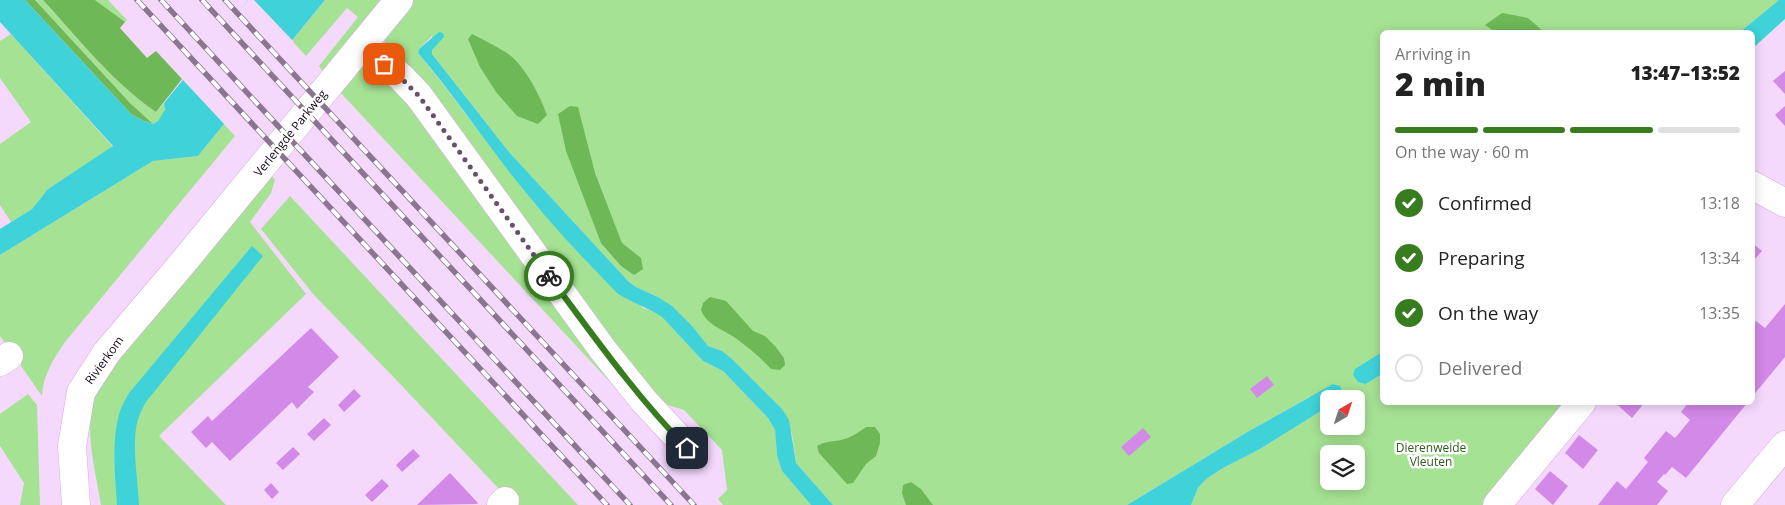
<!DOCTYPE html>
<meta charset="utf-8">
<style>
:root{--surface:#fff;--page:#f6f6f6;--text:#222;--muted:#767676;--line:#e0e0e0;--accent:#377c1e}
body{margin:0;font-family:"Open Sans",sans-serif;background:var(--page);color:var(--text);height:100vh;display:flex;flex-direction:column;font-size:19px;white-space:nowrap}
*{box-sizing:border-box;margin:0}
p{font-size:16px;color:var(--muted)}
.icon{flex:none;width:28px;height:28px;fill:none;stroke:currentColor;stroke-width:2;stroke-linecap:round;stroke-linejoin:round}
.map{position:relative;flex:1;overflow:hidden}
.details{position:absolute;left:1380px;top:30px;width:375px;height:375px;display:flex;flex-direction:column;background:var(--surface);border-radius:8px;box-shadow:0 2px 12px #0003}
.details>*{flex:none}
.needle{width:32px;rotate:39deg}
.controls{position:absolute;left:1320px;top:390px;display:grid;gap:10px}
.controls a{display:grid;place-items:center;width:45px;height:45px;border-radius:8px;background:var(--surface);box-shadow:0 2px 12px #0003;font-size:25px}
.pin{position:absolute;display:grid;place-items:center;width:42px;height:42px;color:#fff;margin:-21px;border-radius:10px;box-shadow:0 2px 8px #0006}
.courier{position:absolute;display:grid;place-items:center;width:50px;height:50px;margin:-25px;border:4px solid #377c1e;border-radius:50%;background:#fff;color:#222;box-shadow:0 1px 6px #0007}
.headline em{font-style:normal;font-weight:800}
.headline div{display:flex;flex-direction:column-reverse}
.headline{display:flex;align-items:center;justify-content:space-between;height:85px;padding:0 15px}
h1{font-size:32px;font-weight:800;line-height:38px}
.bar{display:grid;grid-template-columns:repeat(4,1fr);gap:8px 5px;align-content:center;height:60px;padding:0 15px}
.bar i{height:6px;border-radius:4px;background:var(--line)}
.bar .selected{background:var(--accent)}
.bar p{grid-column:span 4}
ol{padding:0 15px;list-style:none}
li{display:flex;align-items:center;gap:15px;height:55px}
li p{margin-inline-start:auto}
li .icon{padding:5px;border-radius:50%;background:var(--accent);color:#fff;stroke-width:4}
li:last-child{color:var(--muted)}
li i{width:28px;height:28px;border:2px solid var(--line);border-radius:50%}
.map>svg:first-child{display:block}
</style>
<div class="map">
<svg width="1785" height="505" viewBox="0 0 1785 505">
<rect width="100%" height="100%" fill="#f5d9fd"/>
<path fill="#a6e294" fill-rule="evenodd" d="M 35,0 L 43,0 C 79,39 112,82 156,112 L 164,103 L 166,110 L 158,121 L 153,124 L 130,103 Z
M 95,0 L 108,0 L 127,20 L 125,22 Z
M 325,0 L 1779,0 L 1740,32 L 1382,32 L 1382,352 L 1356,369 L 1366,384 L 1382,374 L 1382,402 L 1569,403 L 1485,505 L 1191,505 L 1198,488 L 1206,479 L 1223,468 L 1260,449 L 1329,406 L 1329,426 L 1356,426 L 1356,399 L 1311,396 L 1249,431 L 1127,505 L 833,505 L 796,463 L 792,434 L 782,409 L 731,358 L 722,351 L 708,346 L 693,327 L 658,297 L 636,287 L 629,282 L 509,152 L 432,54 L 432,36 L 419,49 L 418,53 C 460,104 498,159 540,210 L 643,308 L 655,312 L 662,317 L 703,361 L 723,371 L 768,418 L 775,430 L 777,456 L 782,471 L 811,505 L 723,505 L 718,499 L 727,490 L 722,450 L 684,410 L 649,399 L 383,48 L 385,40 L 364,22 L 323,72 L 319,66 L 358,17 L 347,8 L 306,56 L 292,41 ZM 1329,454 L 1356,454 L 1356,481 L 1329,481 Z
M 11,34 L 113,147 L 48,189 L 32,209 L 11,222 L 0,205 L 0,144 L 31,122 L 0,78 L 0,41 Z
M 365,65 L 372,65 L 403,87 L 663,439 L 340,92 L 359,69 Z
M 224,124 L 235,136 L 65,342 C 53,360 43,375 42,396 L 0,336 L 0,255 L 153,161 L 198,156 Z
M 270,174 L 275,180 L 271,193 L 250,222 L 306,294 L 159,436 L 226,505 L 101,505 C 95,467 82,425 97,388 C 101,380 108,373 113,365 Z
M 290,196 L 578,505 L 514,505 L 404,388 L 314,295 L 261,229 Z
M 28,394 L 37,405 L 40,505 L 20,505 L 24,483 L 0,446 L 0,414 Z"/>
<path fill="#6eb857" d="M 25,0 L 35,0 L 130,103 L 153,124 L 144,121 L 132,115 Z
M 43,0 L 95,0 L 125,22 L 120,28 L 147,58 L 156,51 L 182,79 L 156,112 C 112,82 79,39 43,0 Z
M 1502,13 L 1528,18 L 1544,32 L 1495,32 L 1485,25 Z
M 472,34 C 484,40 496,46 507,53 C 525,65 540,96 547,115 L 538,124 L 517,116 L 496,92 L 480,67 L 468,39 Z
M 570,106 L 578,107 L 595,173 L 622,243 L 641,258 L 643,269 L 634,275 L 621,266 L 601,243 L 566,151 L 558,114 Z
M 710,297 L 726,301 L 753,331 L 765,336 L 775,346 L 784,358 L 785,365 L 780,370 L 771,369 C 760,357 748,347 734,337 C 722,329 707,325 701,310 L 703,303 Z
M 866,427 L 875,427 L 880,434 L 880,443 L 876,456 L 866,464 L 853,483 L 847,484 L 819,453 L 817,446 C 825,441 831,442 841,440 C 850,438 858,433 866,427 Z
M 911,482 L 921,489 L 933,505 L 906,505 L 902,493 L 903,485 Z"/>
<path fill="#3fd3d9" d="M 0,0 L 25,0 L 132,115 L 144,121 L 153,124 L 158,121 L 165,110 L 164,103 L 248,0 L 325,0 L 198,156 L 153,161 L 0,255 L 0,229 L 32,209 L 48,189 L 113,146 L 0,22 Z
M 1779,0 L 1785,0 L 1785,19 L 1753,48 L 1752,32 L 1740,32 Z
M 439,32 L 443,33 L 444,37 L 432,50 L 432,54 L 509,152 L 629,282 L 636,287 L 658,297 L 672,306 L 693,327 L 708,346 L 722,351 L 731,358 L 782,409 L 789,420 L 796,463 L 833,505 L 811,505 L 782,471 L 777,456 L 775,430 L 768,418 L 723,371 L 703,361 L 662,317 C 648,307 631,303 617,293 C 586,261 555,229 527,194 C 489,148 457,98 418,53 L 419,49 Z
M 252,246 L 263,256 L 146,402 C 143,407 140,413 138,419 C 131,443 138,479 139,505 L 117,505 C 115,474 111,441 120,411 C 122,405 126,399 129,393 Z
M 1382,352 L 1382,374 L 1366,384 L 1358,382 L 1353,375 L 1355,369 Z
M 1333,384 L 1340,386 L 1343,393 L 1342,398 L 1329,399 L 1329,406 L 1260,449 L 1223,468 L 1206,479 L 1198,488 L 1191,505 L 1127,505 L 1249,431 Z"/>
<path fill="#f5d9fd" d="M 248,0 L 254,0 L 294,42 L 226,126 L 182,79 Z"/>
<path fill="#d289e7" d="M 1785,71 L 1785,94 L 1773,81 Z
M 1785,106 L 1785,126 L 1775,115 Z
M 1752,243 L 1762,251 L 1752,262 Z
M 1785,304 L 1785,357 L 1752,397 L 1752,325 L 1756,321 L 1765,328 Z
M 311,328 L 339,357 L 308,387 L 314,392 L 297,409 L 292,402 L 230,461 L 212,442 L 206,448 L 191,432 L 208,416 L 212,421 Z
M 1267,376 L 1274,385 L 1257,398 L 1250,389 Z
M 354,389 L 361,396 L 344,412 L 338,405 Z
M 1614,402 L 1645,402 L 1632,418 Z
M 1689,402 L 1748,402 L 1686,478 L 1672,467 L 1665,475 L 1664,474 L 1657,482 L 1668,491 L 1657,505 L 1598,505 L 1617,481 L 1626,489 L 1648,462 L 1644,458 L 1666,431 L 1675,438 L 1690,420 L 1681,412 Z
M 324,418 L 331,425 L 314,441 L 307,434 Z
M 1143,428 L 1151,437 L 1129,456 L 1121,447 Z
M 1579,435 L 1598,450 L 1583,469 L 1565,453 Z
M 293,447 L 300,454 L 283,470 L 276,463 Z
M 413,449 L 420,456 L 402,472 L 396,465 Z
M 1550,471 L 1568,486 L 1553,505 L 1535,489 Z
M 450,473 L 478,503 L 477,504 L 417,505 Z
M 382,479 L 389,486 L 372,502 L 365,495 Z
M 271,483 L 279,492 L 272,499 L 264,490 Z"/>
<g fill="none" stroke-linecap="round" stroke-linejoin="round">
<defs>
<path id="minor" d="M 362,45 L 401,77 L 419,96 L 603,350 L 644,401 L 687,447
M 1752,185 L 1785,203
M 0,362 L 9,356
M 76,505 L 72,446 L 81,392 L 107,352 L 181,265 L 399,0
M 501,505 L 505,501
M 1497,505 L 1582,402
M 1735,505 L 1785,445"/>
</defs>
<use href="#minor" stroke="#d7aae3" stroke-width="29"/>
<use href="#minor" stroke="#fff" stroke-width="28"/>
<defs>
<path id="rail" d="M 137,0 L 607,505
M 161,0 L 630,505
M 202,0 L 671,505
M 225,0 L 694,505"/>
</defs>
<use href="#rail" stroke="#8b7591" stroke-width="5.5"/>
<use href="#rail" stroke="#fff" stroke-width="4" stroke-dasharray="11" stroke-linecap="butt"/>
</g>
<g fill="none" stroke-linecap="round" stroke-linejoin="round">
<path stroke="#65516b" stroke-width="5" stroke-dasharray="0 9" d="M 384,64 L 400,77 L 419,96 L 549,276"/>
<path stroke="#377c1e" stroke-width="6" d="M 549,276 C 593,335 635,395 687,448"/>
</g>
<g text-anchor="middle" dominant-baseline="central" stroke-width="5" stroke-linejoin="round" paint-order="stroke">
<g font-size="12" fill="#18081c" stroke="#fff">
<text transform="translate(290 133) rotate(-51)">Verlengde Parkweg</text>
<text transform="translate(104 360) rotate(-54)">Rivierkom</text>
</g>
<g font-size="12" fill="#2d5d1d" stroke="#fff">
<text x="1431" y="447">Dierenweide<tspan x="1431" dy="14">Vleuten</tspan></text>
</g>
</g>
</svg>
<div class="controls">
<a><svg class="needle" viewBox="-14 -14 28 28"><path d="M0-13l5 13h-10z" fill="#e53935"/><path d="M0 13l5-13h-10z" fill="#767676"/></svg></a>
<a><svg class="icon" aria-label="layers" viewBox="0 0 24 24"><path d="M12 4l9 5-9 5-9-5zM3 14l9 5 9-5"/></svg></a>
</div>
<div class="pin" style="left:384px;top:64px;background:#ea580c"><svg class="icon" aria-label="bag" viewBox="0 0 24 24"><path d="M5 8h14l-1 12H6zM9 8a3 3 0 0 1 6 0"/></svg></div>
<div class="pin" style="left:687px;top:448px;background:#1f2937"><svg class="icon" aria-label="home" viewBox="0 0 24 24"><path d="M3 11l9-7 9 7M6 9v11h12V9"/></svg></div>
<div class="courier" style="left:549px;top:276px"><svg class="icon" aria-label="bike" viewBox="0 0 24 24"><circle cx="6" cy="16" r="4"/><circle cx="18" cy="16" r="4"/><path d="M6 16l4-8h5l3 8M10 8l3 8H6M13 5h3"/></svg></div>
<section class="details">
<div class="headline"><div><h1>2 min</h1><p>Arriving in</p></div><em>13:47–13:52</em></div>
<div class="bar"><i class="selected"></i><i class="selected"></i><i class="selected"></i><i></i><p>On the way · 60 m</p></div>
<ol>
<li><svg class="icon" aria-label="check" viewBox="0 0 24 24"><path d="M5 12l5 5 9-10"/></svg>Confirmed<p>13:18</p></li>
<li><svg class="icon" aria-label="check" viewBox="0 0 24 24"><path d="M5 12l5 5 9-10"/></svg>Preparing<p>13:34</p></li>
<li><svg class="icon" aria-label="check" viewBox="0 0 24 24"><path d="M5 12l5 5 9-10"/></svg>On the way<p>13:35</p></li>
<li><i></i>Delivered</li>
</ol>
</section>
</div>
